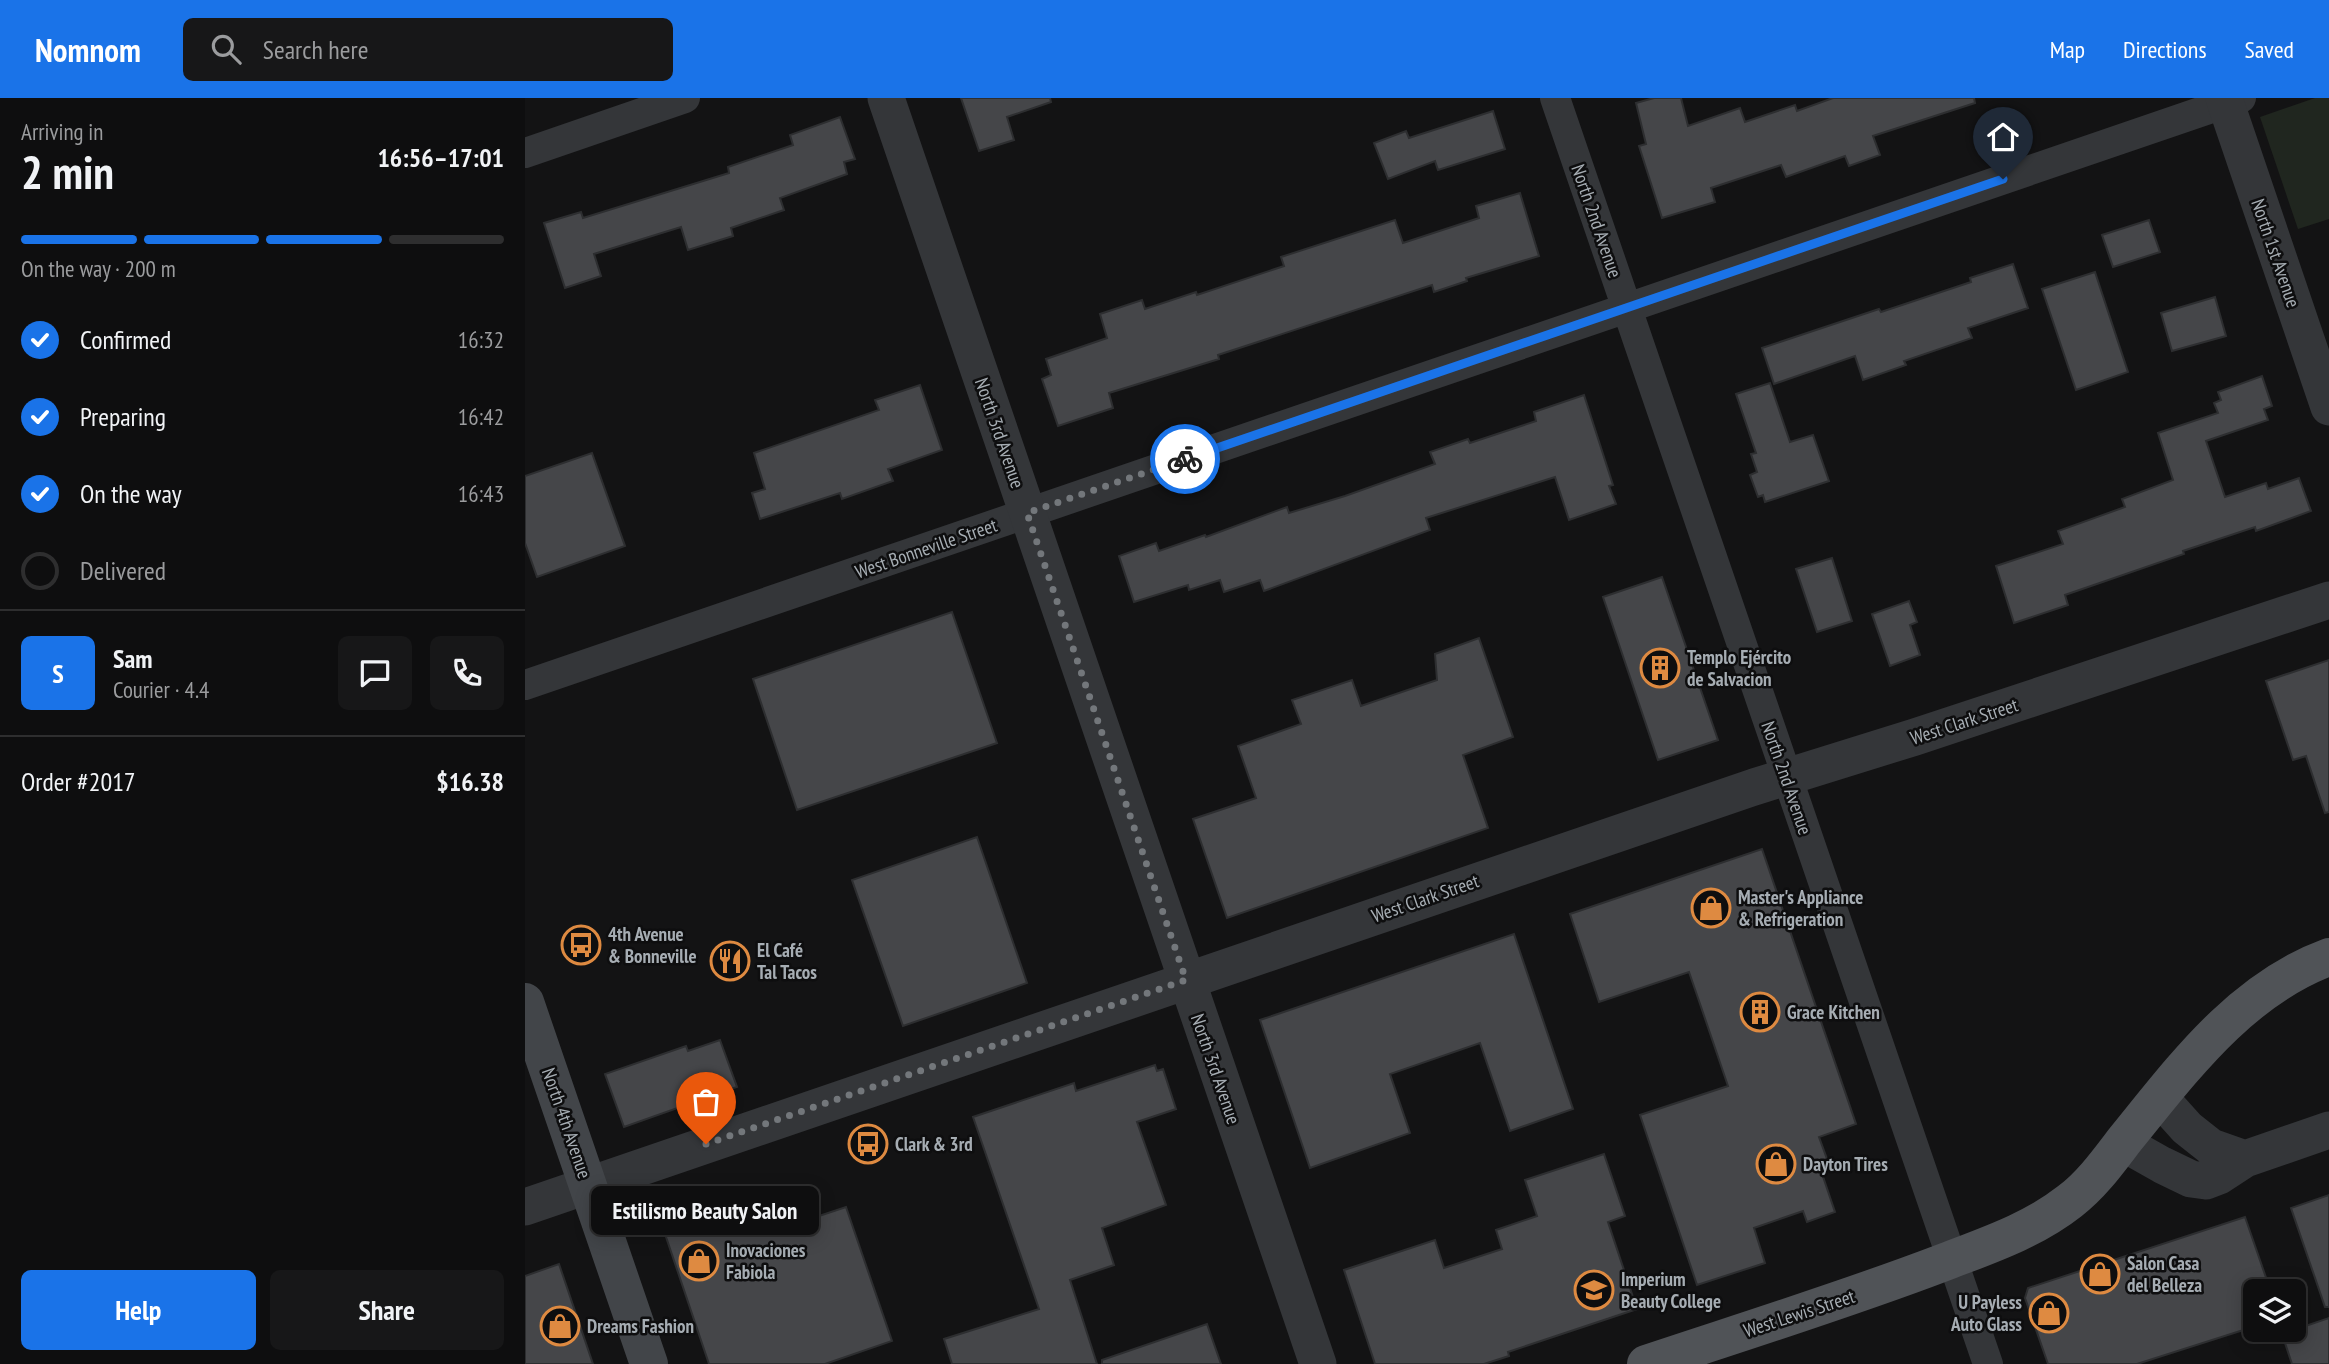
<!DOCTYPE html>
<meta charset="utf-8">
<style>
:root{--surface:#0e0e0f;--page:#171718;--text:#f1f3f6;--muted:#9b9c9e;--line:#2e2e2f;--accent:#1a73e8}
body{margin:0;font-family:"PT Sans Narrow",sans-serif;background:var(--page);color:var(--text);height:100vh;display:flex;flex-direction:column;font-size:26px;white-space:nowrap}
*{box-sizing:border-box;margin:0}
p{font-size:23px;color:var(--muted)}
.icon{flex:none;width:38px;height:38px;fill:none;stroke:currentColor;stroke-width:2;stroke-linecap:round;stroke-linejoin:round}
.map{position:relative;flex:1;overflow:hidden}
.side{display:flex;flex-direction:column;background:var(--surface);width:525px}
.side>*{flex:none}
.fabs{position:absolute;left:1718px;top:1181px;display:grid;gap:14px}
.fabs a{display:grid;place-items:center;width:63px;height:63px;border-radius:10px;background:var(--surface);box-shadow:0 4px 18px #0003,0 0 0 2px var(--line);font-size:35px}
.pin{position:absolute;display:grid;place-items:center;width:60px;height:60px;color:#fff;margin:-72px -30px;border-radius:50% 50% 50% 0;rotate:-45deg;box-shadow:0 0 7px #0007}
.pin .icon{rotate:45deg}
.courier{position:absolute;display:grid;place-items:center;width:70px;height:70px;margin:-35px;border:5px solid #1a73e8;border-radius:50%;background:#fff;color:#222;box-shadow:0 2px 9px #0007}
.bubble{position:absolute;height:49px;border-radius:10px;background:var(--surface);box-shadow:0 4px 18px #0003,0 0 0 2px var(--line);font-size:23px;font-weight:800;line-height:49px;text-align:center}
.head em{font-style:normal;font-weight:800}
.head div{display:flex;flex-direction:column-reverse}
.head{display:flex;align-items:center;justify-content:space-between;height:119px;padding:0 21px}
h1{font-size:46px;font-weight:800;line-height:52px}
.bar{display:grid;grid-template-columns:repeat(4,1fr);gap:10px 7px;align-content:center;height:84px;padding:0 21px}
.bar i{height:9px;border-radius:5px;background:var(--line)}
.bar .active{background:var(--accent)}
.bar p{grid-column:span 4}
.line{display:flex;align-items:center;gap:18px;padding:0 21px;border-top:2px solid var(--line)}
.line div{flex:1}
.round{display:grid;place-items:center;flex:none;width:74px;height:74px;border-radius:10px;background:var(--page)}
ol{padding:0 21px;list-style:none}
li{display:flex;align-items:center;gap:21px;height:77px}
li p{margin-inline-start:auto}
li .icon{padding:7px;border-radius:50%;background:var(--accent);color:#fff;stroke-width:4}
li:last-child{color:var(--muted)}
li i{width:38px;height:38px;border:4px solid var(--line);border-radius:50%}
.button{display:flex;gap:14px;margin-top:auto;padding:14px 21px}
.button a{flex:1;height:80px;border-radius:10px;background:var(--accent);color:#fff;font-size:28px;font-weight:800;line-height:80px;text-align:center}
.button a+a{background:var(--page);color:var(--text)}
header{display:flex;align-items:center;gap:42px;box-sizing:border-box;height:98px;padding:0 35px;background:var(--accent);color:#fff}
header strong{font-size:33px}
nav{display:flex;gap:38px;margin-inline-start:auto;font-size:24px}
.search{width:490px;height:63px;background:var(--page);display:flex;align-items:center;gap:18px;box-sizing:border-box;padding:0 24px;border-radius:10px;color:var(--muted);font-size:26px}
main{display:flex;flex:1;min-height:0}
.map>svg:first-child{display:block}
</style>
<header>
<strong>Nomnom</strong>
<div class="search"><svg class="icon" aria-label="search" viewBox="0 0 24 24"><circle cx="10" cy="10" r="6"/><path d="M15 15l6 6"/></svg>Search here</div>
<nav><a>Map</a><a>Directions</a><a>Saved</a></nav>
</header>
<main>
<section class="side">
<div class="head"><div><h1>2 min</h1><p>Arriving in</p></div><em>16:56–17:01</em></div>
<div class="bar"><i class="active"></i><i class="active"></i><i class="active"></i><i></i><p>On the way · 200 m</p></div>
<ol>
<li><svg class="icon" aria-label="check" viewBox="0 0 24 24"><path d="M5 12l5 5 9-10"/></svg>Confirmed<p>16:32</p></li>
<li><svg class="icon" aria-label="check" viewBox="0 0 24 24"><path d="M5 12l5 5 9-10"/></svg>Preparing<p>16:42</p></li>
<li><svg class="icon" aria-label="check" viewBox="0 0 24 24"><path d="M5 12l5 5 9-10"/></svg>On the way<p>16:43</p></li>
<li><i></i>Delivered</li>
</ol>
<div class="line" style="height:126px"><b class="round" style="background:var(--accent);color:#fff">S</b><div><b>Sam</b><p>Courier · 4.4</p></div><a class="round"><svg class="icon" aria-label="chat" viewBox="0 0 24 24"><path d="M4 5h16v11H9l-5 4z"/></svg></a><a class="round"><svg class="icon" aria-label="phone" viewBox="0 0 24 24"><path d="M5 4h4l2 5-3 2q2 4 5 5l2-3 5 2v4C11 20 4 13 5 4z"/></svg></a></div>
<div class="line" style="height:91px"><div>Order #2017</div><b>$16.38</b></div>
<div class="button"><a>Help</a><a>Share</a></div>
</section>
<div class="map">
<svg width="1804" height="1266" viewBox="0 0 1804 1266">
<rect width="100%" height="100%" fill="#131314"/>
<path fill="#20261f" d="M 1790,0 L 1804,0 L 1804,121 L 1773,131 L 1735,19 Z"/>
<path fill="#454649" stroke="#2d2e30" stroke-width="2" d="M 436,0 L 525,0 L 526,4 L 482,19 L 489,42 L 454,53 Z
M 1129,0 L 1156,0 L 1163,28 L 1215,10 L 1220,24 L 1270,7 L 1272,13 L 1308,0 L 1449,0 L 1450,5 L 1348,38 L 1355,57 L 1324,68 L 1320,58 L 1261,79 L 1256,67 L 1186,90 L 1190,104 L 1137,120 L 1114,48 L 1121,46 L 1111,5 Z
M 968,13 L 980,51 L 913,72 L 910,63 L 863,81 L 849,45 L 881,33 L 884,40 Z
M 315,19 L 330,61 L 319,64 L 322,76 L 255,100 L 259,112 L 206,130 L 208,138 L 163,152 L 156,129 L 69,156 L 76,178 L 40,190 L 19,125 L 56,114 L 58,120 L 204,75 L 203,69 L 268,47 L 265,37 Z
M 995,95 L 1014,158 L 941,180 L 942,183 L 909,194 L 907,187 L 693,257 L 694,261 L 584,295 L 588,310 L 533,328 L 517,281 L 526,277 L 521,261 L 582,240 L 575,216 L 617,202 L 620,211 L 671,194 L 672,197 L 759,168 L 756,159 L 870,122 L 878,145 L 954,120 L 951,108 Z
M 1624,122 L 1635,154 L 1588,169 L 1577,137 Z
M 1488,166 L 1503,210 L 1443,230 L 1447,240 L 1379,263 L 1381,267 L 1338,282 L 1330,258 L 1249,286 L 1237,250 L 1354,211 L 1356,214 L 1446,184 L 1445,180 Z
M 1570,174 L 1603,274 L 1551,292 L 1517,191 Z
M 1690,199 L 1701,238 L 1647,253 L 1636,215 Z
M 1737,278 L 1747,308 L 1739,311 L 1743,322 L 1681,343 L 1700,399 L 1741,385 L 1743,391 L 1774,380 L 1786,413 L 1731,433 L 1730,429 L 1658,453 L 1659,456 L 1540,497 L 1543,507 L 1489,525 L 1471,468 L 1538,446 L 1533,433 L 1600,409 L 1597,401 L 1648,382 L 1633,335 L 1693,315 L 1689,305 L 1696,302 L 1693,294 Z
M 1245,285 L 1265,344 L 1288,337 L 1304,383 L 1240,404 L 1238,397 L 1233,399 L 1225,377 L 1232,374 L 1226,356 L 1231,355 L 1211,296 Z
M 395,287 L 417,352 L 363,371 L 368,383 L 317,401 L 315,395 L 235,421 L 227,395 L 240,391 L 229,355 L 354,312 L 350,302 Z
M 1059,297 L 1088,387 L 1084,388 L 1091,406 L 1044,422 L 1030,379 L 901,420 L 905,432 L 739,493 L 735,482 L 699,494 L 695,482 L 664,492 L 663,487 L 609,504 L 594,458 L 631,445 L 634,453 L 680,437 L 681,439 L 762,409 L 764,415 L 820,398 L 910,366 L 905,354 L 943,341 L 945,345 L 1011,323 L 1009,314 Z
M 67,355 L 100,448 L 12,479 L 0,445 L 0,378 Z
M 1307,460 L 1327,523 L 1292,534 L 1271,471 Z
M 1137,479 L 1193,642 L 1133,662 L 1078,499 Z
M 1384,503 L 1392,524 L 1385,527 L 1395,557 L 1365,568 L 1347,516 Z
M 427,514 L 472,645 L 272,712 L 228,581 Z
M 954,540 L 988,639 L 938,657 L 963,730 L 702,820 L 668,721 L 731,700 L 713,648 L 776,626 L 767,602 L 827,582 L 836,608 L 912,582 L 910,556 Z
M 1804,562 L 1804,714 L 1800,715 L 1781,658 L 1768,662 L 1741,583 Z
M 452,739 L 502,885 L 378,928 L 327,782 Z
M 1237,751 L 1331,1026 L 1294,1039 L 1302,1061 L 1293,1064 L 1310,1114 L 1282,1124 L 1278,1113 L 1229,1130 L 1240,1165 L 1172,1187 L 1115,1017 L 1203,988 L 1173,900 L 1164,874 L 1074,904 L 1045,816 Z
M 989,836 L 1048,1011 L 985,1033 L 955,945 L 865,976 L 885,1035 L 785,1070 L 735,922 Z
M 195,942 L 212,989 L 99,1029 L 80,976 L 161,948 L 163,953 Z
M 630,967 L 632,973 L 638,971 L 651,1011 L 612,1024 L 641,1107 L 577,1130 L 589,1167 L 545,1182 L 572,1266 L 427,1266 L 419,1241 L 514,1211 L 448,1019 L 549,985 L 551,993 Z
M 1079,1056 L 1100,1118 L 1083,1124 L 1112,1211 L 983,1254 L 984,1258 L 959,1266 L 850,1266 L 819,1172 L 910,1142 L 919,1170 L 977,1151 L 971,1132 L 1012,1118 L 1000,1082 Z
M 261,1088 L 273,1125 L 321,1109 L 367,1243 L 300,1266 L 184,1266 L 138,1130 Z
M 1804,1097 L 1804,1209 L 1800,1209 L 1766,1110 Z
M 1720,1119 L 1746,1194 L 1731,1194 L 1731,1228 L 1612,1266 L 1523,1266 L 1500,1200 L 1503,1190 Z
M 34,1166 L 68,1266 L 0,1266 L 0,1178 Z
M 1804,1220 L 1804,1266 L 1767,1266 L 1757,1236 Z
M 682,1226 L 696,1266 L 577,1266 L 577,1262 Z"/>
<g fill="none" stroke-linecap="round" stroke-linejoin="round">
<path stroke="#343639" stroke-width="30" d="M 1030,0 L 1463,1266
M 0,55 L 160,0
M 0,587 L 1716,0"/>
<path stroke="#343639" stroke-width="37" d="M 361,0 L 793,1266
M 1699,0 L 1804,309
M 1635,1000 L 1662,1030 L 1686,1049 L 1720,1061
M 1598,1045 L 1637,1067 L 1666,1081 L 1681,1083 L 1694,1078 L 1720,1061 L 1804,1032
M 0,1109 L 1229,689 L 1390,639 L 1804,502"/>
<path stroke="#424549" stroke-width="38" d="M 0,904 L 124,1266"/>
<path stroke="#505357" stroke-width="38" d="M 1121,1266 C 1220,1233 1320,1202 1417,1165 C 1461,1148 1507,1133 1545,1103 C 1566,1087 1582,1065 1598,1044 C 1656,973 1714,892 1804,859"/>
</g>
<g fill="none" stroke-linecap="round" stroke-linejoin="round">
<path stroke="#73777b" stroke-width="7" stroke-dasharray="0 12.6" d="M 181,1046 L 661,882 L 502,415 L 660,361"/>
<path stroke="#1a73e8" stroke-width="9" d="M 660,361 L 1478,81"/>
</g>
<defs>
<symbol id="building-ring" viewBox="-11 -11 22 22"><circle r="9.5" fill="#0e0e0f" stroke="#de8a41" stroke-width="1.5"/><path d="M-4-6H4V6H1V3H-1V6H-4ZM-2.5-4.3h1.7v1.8h-1.7ZM.8-4.3h1.7v1.8H.8ZM-2.5-1h1.7V.8h-1.7ZM.8-1h1.7V.8H.8Z" fill="#de8a41"/></symbol>
<symbol id="shop-ring" viewBox="-11 -11 22 22"><circle r="9.5" fill="#0e0e0f" stroke="#de8a41" stroke-width="1.5"/><path d="M-5-2.5h2.3a2.7 3.5 0 0 1 5.4 0H5L5.5 6h-11ZM-1.5-2.5h3a1.5 2.3 0 0 0-3 0Z" fill="#de8a41"/></symbol>
<symbol id="bus-ring" viewBox="-11 -11 22 22"><circle r="9.5" fill="#0e0e0f" stroke="#de8a41" stroke-width="1.5"/><path d="M-5-6H5V4H4V6H2V4H-2V6H-4V4H-5ZM-3.5-4V0h7V-4ZM-3.5 1.2v1.5H-2V1.2ZM2 1.2v1.5H3.5V1.2Z" fill="#de8a41"/></symbol>
<symbol id="restaurant-ring" viewBox="-11 -11 22 22"><circle r="9.5" fill="#0e0e0f" stroke="#de8a41" stroke-width="1.5"/><path d="M-5-6h1v4h1v-4h1v4h1v-4h1v5L-1.5 .5V6h-2V.5L-5-1ZM5-6V6H3V1.5H1.5Q1.5-4 5-6Z" fill="#de8a41"/></symbol>
<symbol id="university-ring" viewBox="-11 -11 22 22"><circle r="9.5" fill="#0e0e0f" stroke="#de8a41" stroke-width="1.5"/><path d="M0-5L7-2L0 1L-7-2ZM-4 1L0 2.5L4 1V4Q0 6-4 4Z" fill="#de8a41"/></symbol>
</defs>
<g fill-rule="evenodd">
<use href="#building-ring" x="1113" y="548" width="44" height="44"/>
<use href="#shop-ring" x="1164" y="788" width="44" height="44"/>
<use href="#bus-ring" x="34" y="825" width="44" height="44"/>
<use href="#restaurant-ring" x="183" y="841" width="44" height="44"/>
<use href="#building-ring" x="1213" y="892" width="44" height="44"/>
<use href="#bus-ring" x="321" y="1024" width="44" height="44"/>
<use href="#shop-ring" x="1229" y="1044" width="44" height="44"/>
<use href="#shop-ring" x="152" y="1141" width="44" height="44"/>
<use href="#shop-ring" x="1553" y="1154" width="44" height="44"/>
<use href="#university-ring" x="1047" y="1170" width="44" height="44"/>
<use href="#shop-ring" x="1502" y="1193" width="44" height="44"/>
<use href="#shop-ring" x="13" y="1206" width="44" height="44"/>
</g>
<g text-anchor="middle" dominant-baseline="central" stroke-width="5" stroke-linejoin="round" paint-order="stroke">
<g font-size="19" fill="#a6adb3" stroke="#0e0e0f">
<text transform="translate(1072 123) rotate(71)">North 2nd Avenue</text>
<text transform="translate(1751 155) rotate(71)">North 1st Avenue</text>
<text transform="translate(475 335) rotate(71)">North 3rd Avenue</text>
<text transform="translate(401 450) rotate(-19)">West Bonneville Street</text>
<text transform="translate(1439 623) rotate(-18)">West Clark Street</text>
<text transform="translate(1262 680) rotate(71)">North 2nd Avenue</text>
<text transform="translate(900 800) rotate(-19)">West Clark Street</text>
<text transform="translate(691 971) rotate(71)">North 3rd Avenue</text>
<text transform="translate(42 1025) rotate(71)">North 4th Avenue</text>
<text transform="translate(1274 1215) rotate(-18)">West Lewis Street</text>
</g>
<g font-size="19" font-weight="bold" fill="#a6adb3" stroke="#0e0e0f" text-anchor="start">
<text x="1162" y="559">Templo Ejército<tspan x="1162" dy="22">de Salvacion</tspan></text>
<text x="1213" y="799">Master's Appliance<tspan x="1213" dy="22">&amp; Refrigeration</tspan></text>
<text x="83" y="836">4th Avenue<tspan x="83" dy="22">&amp; Bonneville</tspan></text>
<text x="232" y="852">El Café<tspan x="232" dy="22">Tal Tacos</tspan></text>
<text x="1262" y="914">Grace Kitchen</text>
<text x="370" y="1046">Clark &amp; 3rd</text>
<text x="1278" y="1066">Dayton Tires</text>
<text x="201" y="1152">Inovaciones<tspan x="201" dy="22">Fabiola</tspan></text>
<text x="1602" y="1165">Salon Casa<tspan x="1602" dy="22">del Belleza</tspan></text>
<text x="1096" y="1181">Imperium<tspan x="1096" dy="22">Beauty College</tspan></text>
<text x="1497" y="1204" text-anchor="end">U Payless<tspan x="1497" dy="22">Auto Glass</tspan></text>
<text x="62" y="1228">Dreams Fashion</text>
</g>
</g>
</svg>
<div class="fabs">
<a><svg class="icon" aria-label="layers" viewBox="0 0 24 24"><path d="M12 4l9 5-9 5-9-5zM3 14l9 5 9-5"/></svg></a>
</div>
<div class="pin" style="left:181px;top:1046px;background:#ea580c"><svg class="icon" aria-label="bag" viewBox="0 0 24 24"><path d="M5 8h14l-1 12H6zM9 8a3 3 0 0 1 6 0"/></svg></div>
<div class="pin" style="left:1478px;top:81px;background:#1f2937"><svg class="icon" aria-label="home" viewBox="0 0 24 24"><path d="M3 11l9-7 9 7M6 9v11h12V9"/></svg></div>
<div class="courier" style="left:660px;top:361px"><svg class="icon" aria-label="bike" viewBox="0 0 24 24"><circle cx="6" cy="16" r="4"/><circle cx="18" cy="16" r="4"/><path d="M6 16l4-8h5l3 8M10 8l3 8H6M13 5h3"/></svg></div>
<div class="bubble" style="left:66px;top:1088px;width:228px">Estilismo Beauty Salon</div>
</div>
</main>
